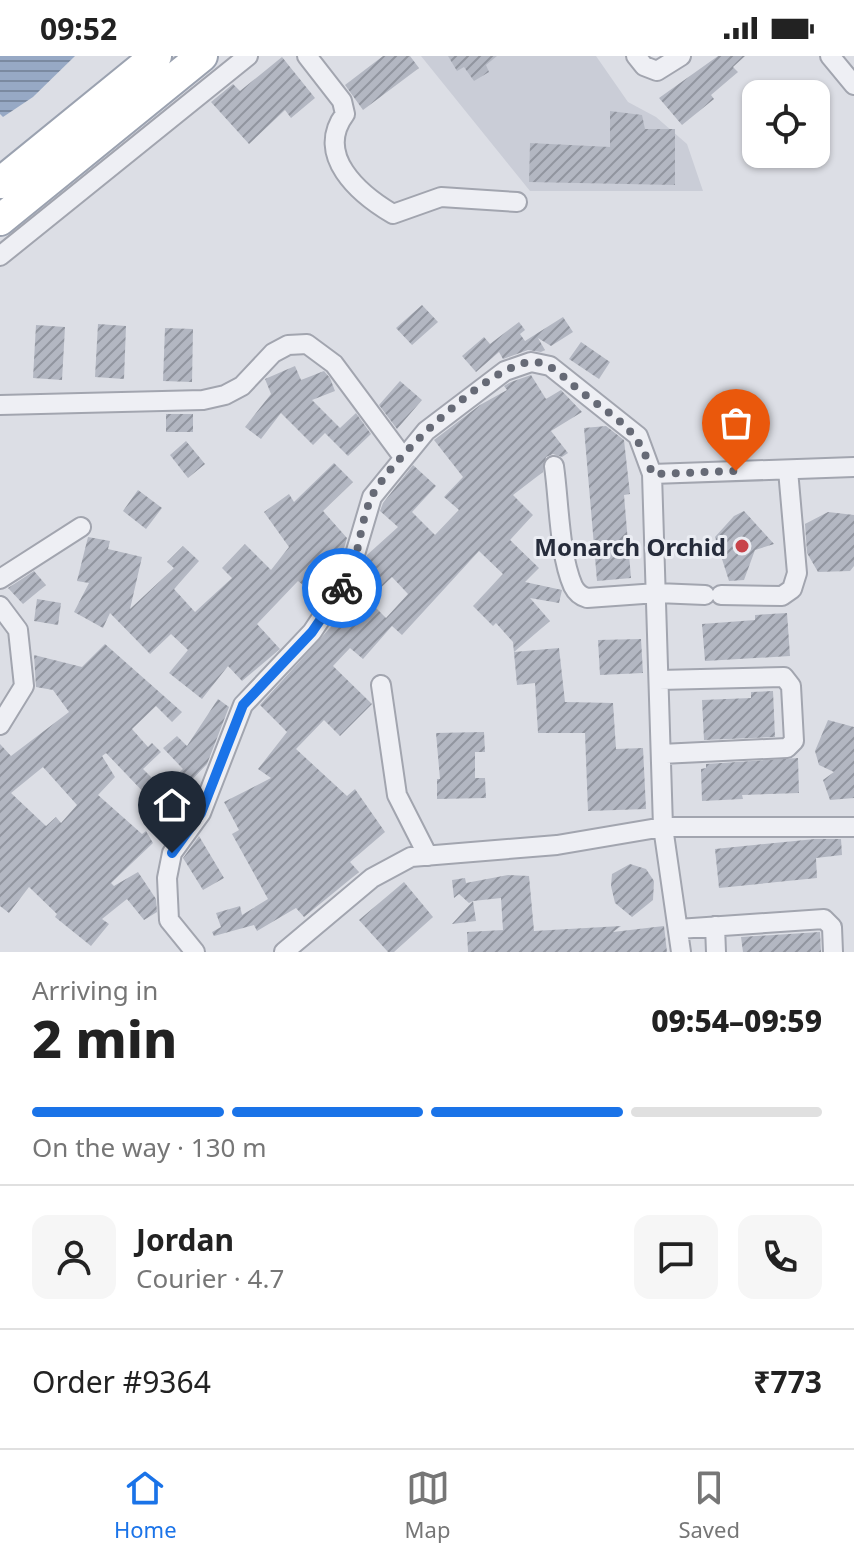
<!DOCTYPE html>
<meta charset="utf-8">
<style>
:root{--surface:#fff;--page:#f6f6f6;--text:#222;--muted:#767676;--line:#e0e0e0;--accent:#1a73e8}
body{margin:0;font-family:"Noto Sans",sans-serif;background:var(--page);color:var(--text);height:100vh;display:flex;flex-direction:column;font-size:30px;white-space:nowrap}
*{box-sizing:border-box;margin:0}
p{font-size:26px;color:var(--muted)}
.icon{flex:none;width:44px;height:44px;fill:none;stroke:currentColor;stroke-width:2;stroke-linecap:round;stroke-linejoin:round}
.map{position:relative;height:896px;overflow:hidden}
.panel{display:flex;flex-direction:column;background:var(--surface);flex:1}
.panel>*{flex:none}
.controls{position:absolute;left:742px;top:24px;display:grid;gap:16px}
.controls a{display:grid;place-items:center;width:88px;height:88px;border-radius:16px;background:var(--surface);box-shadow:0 2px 6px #0004;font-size:40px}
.pin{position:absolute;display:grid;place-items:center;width:68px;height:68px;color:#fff;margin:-82px -34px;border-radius:50% 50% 50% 0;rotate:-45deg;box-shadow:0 0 8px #0007}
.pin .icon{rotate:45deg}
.courier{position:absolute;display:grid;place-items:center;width:80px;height:80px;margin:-40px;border:6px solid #1a73e8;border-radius:50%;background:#fff;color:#222;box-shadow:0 2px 10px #0007}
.summary em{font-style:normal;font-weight:800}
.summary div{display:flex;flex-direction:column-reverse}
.summary{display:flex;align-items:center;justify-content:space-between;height:136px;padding:0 32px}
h1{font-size:52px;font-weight:800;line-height:60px}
.bar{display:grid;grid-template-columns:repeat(4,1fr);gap:12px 8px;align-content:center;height:96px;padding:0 32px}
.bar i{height:10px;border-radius:6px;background:var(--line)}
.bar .on{background:var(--accent)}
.bar p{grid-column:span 4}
.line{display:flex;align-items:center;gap:20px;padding:0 32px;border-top:2px solid var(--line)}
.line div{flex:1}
.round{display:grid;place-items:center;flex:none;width:84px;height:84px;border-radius:16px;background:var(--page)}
.status{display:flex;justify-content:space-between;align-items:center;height:56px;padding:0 40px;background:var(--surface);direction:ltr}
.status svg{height:22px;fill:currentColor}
.menu{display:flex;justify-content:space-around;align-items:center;height:112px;border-top:2px solid var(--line);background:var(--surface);font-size:22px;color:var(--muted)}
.menu a{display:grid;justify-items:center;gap:4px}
.menu .on{color:var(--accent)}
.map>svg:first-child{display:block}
</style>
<div class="status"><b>09:52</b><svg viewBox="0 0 49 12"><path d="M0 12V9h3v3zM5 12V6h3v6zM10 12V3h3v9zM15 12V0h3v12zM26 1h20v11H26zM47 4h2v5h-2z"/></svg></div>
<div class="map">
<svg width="854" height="896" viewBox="0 0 854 896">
<defs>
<pattern id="water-rules" width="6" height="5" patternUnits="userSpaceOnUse" patternTransform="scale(2)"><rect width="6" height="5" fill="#97a9c5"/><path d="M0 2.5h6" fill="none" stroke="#7b8aa1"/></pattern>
<pattern id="building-hatch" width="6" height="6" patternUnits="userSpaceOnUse" patternTransform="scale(2)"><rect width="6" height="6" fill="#b3b7c2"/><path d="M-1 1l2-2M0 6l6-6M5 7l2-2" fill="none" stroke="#91959f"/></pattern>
</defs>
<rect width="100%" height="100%" fill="#dcdee5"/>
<path fill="#cacdd7" d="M 421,0 L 596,0 L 628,46 L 656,61 L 687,88 L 703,135 L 530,135 Z"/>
<path fill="url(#water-rules)" d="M 0,0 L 75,0 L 33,41 L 3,61 L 0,58 Z"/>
<path fill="url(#building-hatch)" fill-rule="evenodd" d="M 383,0 L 410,0 L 419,12 L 363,54 L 345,29 Z
M 448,0 L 497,0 L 486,9 L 489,16 L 474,25 L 464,11 L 457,15 Z
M 718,0 L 745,0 L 733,11 L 738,16 L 711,39 L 714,43 L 682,69 L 659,42 Z
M 282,1 L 315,42 L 291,62 L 285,54 L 249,88 L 211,46 L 233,28 L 240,35 Z
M 610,55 L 642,59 L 645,73 L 675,73 L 675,129 L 529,126 L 530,87 L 610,91 Z
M 422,249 L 438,266 L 412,289 L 396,272 Z
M 563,261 L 573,276 L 551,290 L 538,282 L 545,294 L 541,296 L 528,294 L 503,303 L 499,296 L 476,316 L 462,300 L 484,281 L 490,288 L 519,266 L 525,274 L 520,278 L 525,285 Z
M 98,268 L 126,270 L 124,323 L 95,321 Z
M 36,269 L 65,271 L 62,324 L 33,322 Z
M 165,272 L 193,273 L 192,326 L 163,325 Z
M 581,286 L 610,306 L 599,323 L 569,303 Z
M 295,310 L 301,324 L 324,315 L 330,322 L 335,335 L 312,344 L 340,372 L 356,357 L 371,378 L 348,400 L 325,377 L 313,389 L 281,357 L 261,383 L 245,371 L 271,338 L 265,323 Z
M 531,319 L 546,343 L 561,334 L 582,356 L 551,375 L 568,397 L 562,401 L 553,398 L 546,401 L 543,416 L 513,439 L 533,459 L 510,484 L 539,512 L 525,526 L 562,534 L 559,547 L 530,542 L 550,565 L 514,596 L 559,592 L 565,646 L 613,647 L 616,693 L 643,692 L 646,753 L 588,755 L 585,677 L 538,677 L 535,627 L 517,629 L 513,586 L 496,567 L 493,570 L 473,550 L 503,518 L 479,495 L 402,579 L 392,570 L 363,603 L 350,592 L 333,610 L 372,648 L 340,680 L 324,664 L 296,693 L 347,740 L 355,733 L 385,776 L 350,806 L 359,816 L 304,861 L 296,852 L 257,875 L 254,869 L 214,880 L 212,876 L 221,871 L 216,857 L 240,850 L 242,859 L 268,843 L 232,778 L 239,774 L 224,746 L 271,722 L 258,713 L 287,676 L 260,649 L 349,551 L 346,547 L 359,526 L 367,499 L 398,471 L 380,455 L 383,447 L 413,409 L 436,430 L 412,456 L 435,479 L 459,454 L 444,441 L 463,421 L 434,384 L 480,349 L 507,334 L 504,330 L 511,326 ZM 392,521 L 408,538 L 386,562 L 368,544 Z
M 400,325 L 422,344 L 397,373 L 379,349 Z
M 166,358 L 193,358 L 193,376 L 166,376 Z
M 606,370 L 624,384 L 630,438 L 624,439 L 631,522 L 597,525 L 584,372 Z
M 186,385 L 205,408 L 188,422 L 170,399 Z
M 334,407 L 353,426 L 323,455 L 347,482 L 337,517 L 320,543 L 298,525 L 257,568 L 280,593 L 242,625 L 228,610 L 202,643 L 169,617 L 188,594 L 171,578 L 150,598 L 110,557 L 103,572 L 74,556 L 89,527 L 77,525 L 88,481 L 110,485 L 108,493 L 142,501 L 130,553 L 174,512 L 167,506 L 183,490 L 199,505 L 174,533 L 195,556 L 232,522 L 222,512 L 245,488 L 271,514 L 289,491 L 264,456 L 289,438 L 294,446 Z
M 138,434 L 162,452 L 146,473 L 123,455 Z
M 744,455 L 774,488 L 755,494 L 744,524 L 729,525 L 715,481 L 734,460 Z
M 828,456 L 854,459 L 854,510 L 850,515 L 818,516 L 807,497 L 805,468 Z
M 34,515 L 46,529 L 23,548 L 8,532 Z
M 37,543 L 61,547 L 58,569 L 34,565 Z
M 787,557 L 790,600 L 705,605 L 702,568 L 755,564 L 755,559 Z
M 641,583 L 643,617 L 600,619 L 598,584 Z
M 105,588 L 182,656 L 172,666 L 156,650 L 132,673 L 148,691 L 152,687 L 161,696 L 143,713 L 162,732 L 183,713 L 163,692 L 177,680 L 187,690 L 218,643 L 229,651 L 207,708 L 187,729 L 195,738 L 194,742 L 173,767 L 106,697 L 102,700 L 115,721 L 98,739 L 142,778 L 146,775 L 153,787 L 111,827 L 114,830 L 138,816 L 156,843 L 157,856 L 144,864 L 127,843 L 102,863 L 109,868 L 91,890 L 55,861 L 57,858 L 29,831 L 9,857 L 0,850 L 0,688 L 11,700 L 69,656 L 53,634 L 36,631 L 34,599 L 82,611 ZM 43,711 L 77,749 L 61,767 L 56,761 L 46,770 L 11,737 Z
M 773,635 L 775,681 L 704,684 L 702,644 L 751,642 L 751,636 Z
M 828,664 L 854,671 L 854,742 L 830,744 L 823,724 L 834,716 L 819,709 L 815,695 Z
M 484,676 L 485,696 L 475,696 L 475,722 L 485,722 L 486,742 L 437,743 L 437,723 L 440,723 L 436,677 Z
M 798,702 L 799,737 L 742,739 L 743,743 L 702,745 L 701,713 L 706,712 L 706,708 Z
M 199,780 L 224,822 L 203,834 L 183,802 Z
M 815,783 L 841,783 L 842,799 L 816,802 L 817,822 L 719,832 L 715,793 Z
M 630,808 L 646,813 L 654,825 L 653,844 L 632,861 L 615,847 L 611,830 L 612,818 Z
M 508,819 L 529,820 L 534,875 L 621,870 L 613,876 L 664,870 L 667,896 L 468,896 L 467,876 L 503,874 L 501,842 L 473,845 L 476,865 L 452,868 L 473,845 L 469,847 L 459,838 L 454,842 L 452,824 L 465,822 L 466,827 Z
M 404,826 L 433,861 L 394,896 L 388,896 L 359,864 Z
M 820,876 L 821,896 L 743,896 L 741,881 Z"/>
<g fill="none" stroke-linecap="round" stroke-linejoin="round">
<defs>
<path id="street" d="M 307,0 L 342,45 L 345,58 C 314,99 359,138 393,158 L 441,141 L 517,146
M 636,0 L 644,10 L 657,15 L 681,0
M 830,0 L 854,29
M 0,200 L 248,0
M 0,349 L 203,344 L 225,339 L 242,330 L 273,297 L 288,289 L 307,288 L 334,308 L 403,401
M 554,410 C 559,444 559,498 573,530 C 576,536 580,540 587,542 L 657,537 L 705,539
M 652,418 L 854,411
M 0,523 L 81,471
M 721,539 L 782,540 L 792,533 L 797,517 L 788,414
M 0,550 L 18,574 L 24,630 L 0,669
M 659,624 L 784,621 L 791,630 L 794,685 L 787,692 L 661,698
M 381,629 L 397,739 L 428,800
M 715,870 L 716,896
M 678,873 L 824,863 L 832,871 L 833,896
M 195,896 L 169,864 L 167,822 L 172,797 L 201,757 L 243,649 L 312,576 L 348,522 L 372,441 L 426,375 L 505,315 L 531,306 L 550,310 L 638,380 L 652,418 L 663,771 L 681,896
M 284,896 L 372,822 L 411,801 L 557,789 L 663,771 L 854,771"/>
<path id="primary" d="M 0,127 L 156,0
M 0,164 L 202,0"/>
</defs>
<use href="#street" stroke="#a2a5af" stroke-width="22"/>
<use href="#primary" stroke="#9ba2b0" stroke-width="34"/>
<use href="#street" stroke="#eeeff4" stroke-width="18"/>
<use href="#primary" stroke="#fff" stroke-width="30"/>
</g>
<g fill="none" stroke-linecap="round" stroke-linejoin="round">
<path stroke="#666a76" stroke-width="8" stroke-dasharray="0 14.4" d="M 342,532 C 361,503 358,470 372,440 C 390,404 491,306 533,306 C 551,306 565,323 579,334 C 615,363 639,371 652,418 L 736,415"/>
<path stroke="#1a73e8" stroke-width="10" d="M 172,797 L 201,757 L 243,649 L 312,576 L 342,532"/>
</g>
<circle fill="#c8434a" stroke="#ebedf3" stroke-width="3" cx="742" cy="490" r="8"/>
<g text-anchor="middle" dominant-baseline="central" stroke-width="6" stroke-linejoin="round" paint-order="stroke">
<g font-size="24" font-weight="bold" fill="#262c3b" stroke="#ebedf3" text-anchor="end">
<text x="726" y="490">Monarch Orchid</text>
</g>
</g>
</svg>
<div class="controls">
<a><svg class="icon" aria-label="locate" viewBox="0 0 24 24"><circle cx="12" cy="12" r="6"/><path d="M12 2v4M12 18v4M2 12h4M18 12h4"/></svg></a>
</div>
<div class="pin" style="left:736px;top:415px;background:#ea580c"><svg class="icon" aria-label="bag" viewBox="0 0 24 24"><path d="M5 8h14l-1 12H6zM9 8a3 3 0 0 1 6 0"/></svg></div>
<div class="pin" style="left:172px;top:797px;background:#1f2937"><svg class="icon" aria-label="home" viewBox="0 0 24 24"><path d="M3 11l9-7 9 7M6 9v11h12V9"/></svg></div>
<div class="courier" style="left:342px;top:532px"><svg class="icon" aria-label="bike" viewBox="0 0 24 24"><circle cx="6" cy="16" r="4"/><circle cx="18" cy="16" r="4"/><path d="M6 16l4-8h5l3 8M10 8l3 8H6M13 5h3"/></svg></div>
</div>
<section class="panel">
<div class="summary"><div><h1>2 min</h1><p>Arriving in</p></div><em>09:54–09:59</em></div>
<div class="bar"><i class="on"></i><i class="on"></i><i class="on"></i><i></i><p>On the way · 130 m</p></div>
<div class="line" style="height:144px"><a class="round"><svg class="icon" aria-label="person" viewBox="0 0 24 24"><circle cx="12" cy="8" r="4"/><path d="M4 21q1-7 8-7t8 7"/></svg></a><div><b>Jordan</b><p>Courier · 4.7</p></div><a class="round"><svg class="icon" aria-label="chat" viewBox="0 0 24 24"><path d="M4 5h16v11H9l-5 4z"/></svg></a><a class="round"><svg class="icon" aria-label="phone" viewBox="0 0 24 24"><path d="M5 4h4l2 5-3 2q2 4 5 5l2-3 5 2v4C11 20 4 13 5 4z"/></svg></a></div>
<div class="line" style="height:104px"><div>Order #9364</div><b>₹773</b></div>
</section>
<nav class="menu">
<a class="on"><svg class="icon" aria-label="home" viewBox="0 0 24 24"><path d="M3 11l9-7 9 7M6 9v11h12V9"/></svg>Home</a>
<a><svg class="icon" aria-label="map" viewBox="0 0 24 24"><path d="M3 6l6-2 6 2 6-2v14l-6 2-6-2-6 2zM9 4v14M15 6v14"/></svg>Map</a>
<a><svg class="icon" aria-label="saved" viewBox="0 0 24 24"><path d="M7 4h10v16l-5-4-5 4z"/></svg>Saved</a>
</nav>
